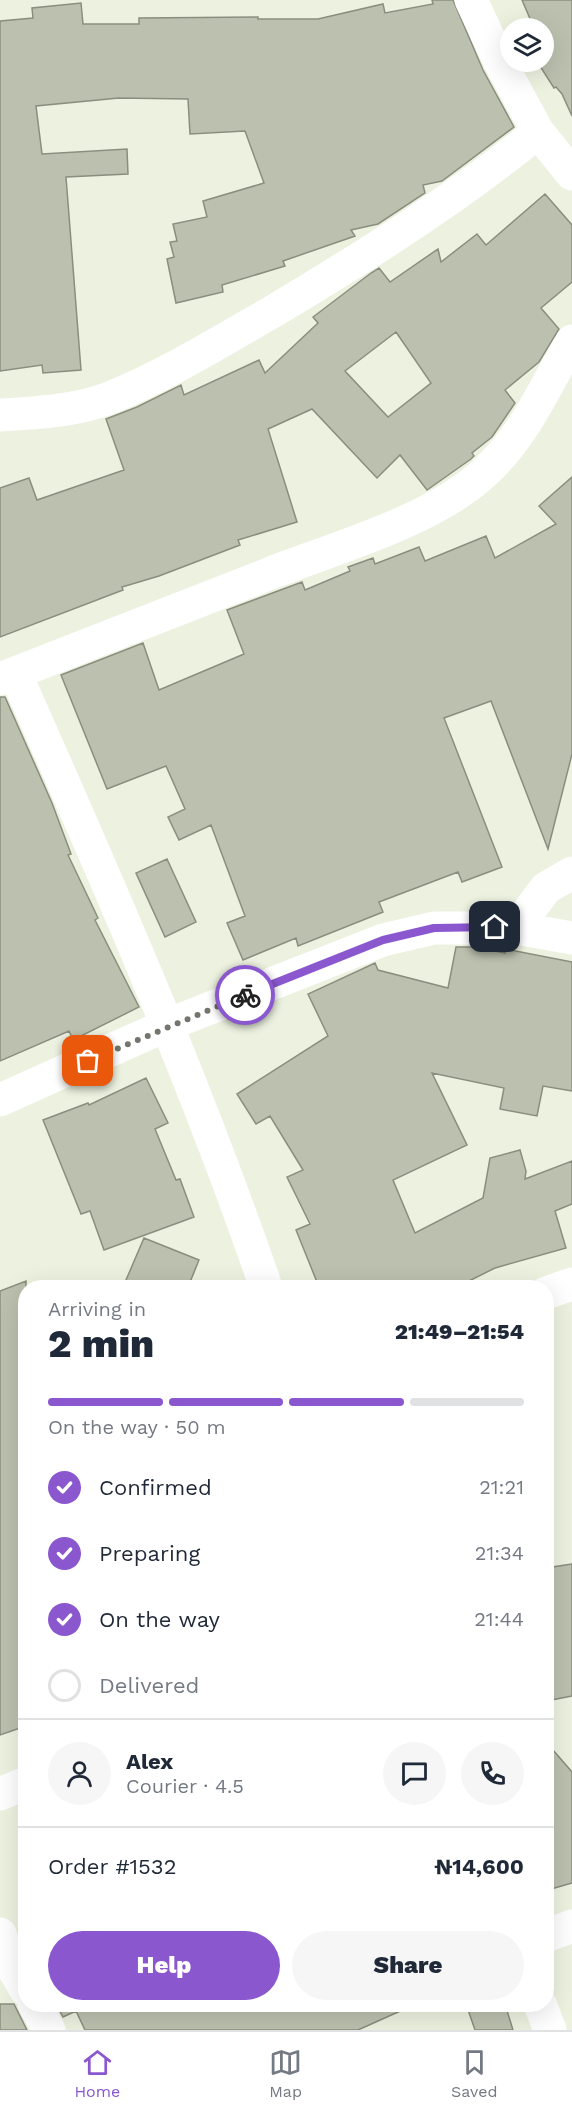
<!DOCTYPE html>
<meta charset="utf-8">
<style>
:root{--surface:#fff;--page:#f6f6f7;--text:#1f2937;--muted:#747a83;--line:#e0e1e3;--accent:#8a57cf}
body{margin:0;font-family:"Work Sans",sans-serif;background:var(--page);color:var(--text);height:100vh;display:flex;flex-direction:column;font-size:22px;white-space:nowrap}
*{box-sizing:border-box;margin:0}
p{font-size:20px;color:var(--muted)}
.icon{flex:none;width:33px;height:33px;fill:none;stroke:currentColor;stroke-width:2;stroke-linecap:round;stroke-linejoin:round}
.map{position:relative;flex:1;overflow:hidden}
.sheet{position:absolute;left:18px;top:1280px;width:536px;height:732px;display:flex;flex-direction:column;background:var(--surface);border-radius:24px;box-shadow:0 6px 24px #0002}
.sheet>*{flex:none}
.buttons{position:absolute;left:500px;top:18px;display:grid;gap:12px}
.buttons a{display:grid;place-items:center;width:54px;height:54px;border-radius:50%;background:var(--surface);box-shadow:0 6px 24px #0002;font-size:30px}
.pin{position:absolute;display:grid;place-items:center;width:51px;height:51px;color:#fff;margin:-26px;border-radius:12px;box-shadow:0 3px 9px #0006}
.courier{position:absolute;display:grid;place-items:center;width:60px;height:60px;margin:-30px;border:4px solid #8a57cf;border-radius:50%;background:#fff;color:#222;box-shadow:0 2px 8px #0007}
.headline em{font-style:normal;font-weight:800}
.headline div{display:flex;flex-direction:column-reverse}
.headline{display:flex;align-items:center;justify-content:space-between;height:102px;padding:0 30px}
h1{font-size:39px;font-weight:800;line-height:45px}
.bar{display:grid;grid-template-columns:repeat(4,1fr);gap:9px 6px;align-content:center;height:72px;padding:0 30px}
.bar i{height:8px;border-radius:4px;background:var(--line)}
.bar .selected{background:var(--accent)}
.bar p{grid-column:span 4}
.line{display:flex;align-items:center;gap:15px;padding:0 30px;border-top:2px solid var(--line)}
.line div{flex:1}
.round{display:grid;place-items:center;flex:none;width:63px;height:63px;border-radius:32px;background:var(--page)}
ol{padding:0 30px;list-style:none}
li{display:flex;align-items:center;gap:18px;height:66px}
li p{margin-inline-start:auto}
li .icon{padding:6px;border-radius:50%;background:var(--accent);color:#fff;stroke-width:4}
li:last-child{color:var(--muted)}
li i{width:33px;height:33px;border:3px solid var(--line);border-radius:50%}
.button{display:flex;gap:12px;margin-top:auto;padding:12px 30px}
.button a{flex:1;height:69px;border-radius:36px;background:var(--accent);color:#fff;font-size:24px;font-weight:800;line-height:69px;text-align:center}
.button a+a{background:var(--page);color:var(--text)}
.menu{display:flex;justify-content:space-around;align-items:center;height:84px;border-top:2px solid var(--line);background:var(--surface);font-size:16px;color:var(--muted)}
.menu a{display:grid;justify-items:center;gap:3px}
.menu .selected{color:var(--accent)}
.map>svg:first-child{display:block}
</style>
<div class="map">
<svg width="572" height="2030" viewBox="0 0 572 2030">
<rect width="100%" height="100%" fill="#edf2e0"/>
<path fill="#bcc1af" stroke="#8a8e7e" stroke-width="1.5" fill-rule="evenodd" d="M 432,0 L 453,0 L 483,70 L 514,127 L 442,181 L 423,185 L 425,193 L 378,224 L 351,230 L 355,236 L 283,261 L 285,266 L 222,285 L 223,292 L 176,303 L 167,259 L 174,257 L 170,242 L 177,241 L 173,224 L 207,217 L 203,201 L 264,183 L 245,131 L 190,134 L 188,99 L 119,98 L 36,106 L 42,154 L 127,149 L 128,174 L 66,177 L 81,370 L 43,373 L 42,365 L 0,371 L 0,21 L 33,18 L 32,8 L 81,3 L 83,24 L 139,24 L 139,18 L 258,17 L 258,19 L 318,19 L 383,4 L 385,13 L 433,4 Z
M 522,0 L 572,0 L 572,116 L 562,94 L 556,87 L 554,88 L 538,63 L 547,57 L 543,49 L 543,28 L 534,28 Z
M 545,194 L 572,225 L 572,282 L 541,308 L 559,329 L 539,362 L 505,390 L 515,403 L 492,437 L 472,453 L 474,456 L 471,459 L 427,490 L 400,455 L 377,478 L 312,409 L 268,429 L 297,522 L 238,540 L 240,545 L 159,576 L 122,587 L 123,590 L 0,637 L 0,488 L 29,478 L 37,500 L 124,470 L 106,419 L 137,407 L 181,385 L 184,395 L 259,360 L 265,373 L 318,323 L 313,317 L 371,273 L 379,268 L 390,282 L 438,249 L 441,262 L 477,234 L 486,245 ZM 396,332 L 431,383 L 388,417 L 345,371 Z
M 572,477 L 572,754 L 548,849 L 491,701 L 444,718 L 502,867 L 462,882 L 458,872 L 379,902 L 383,912 L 298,946 L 296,938 L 243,960 L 227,923 L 245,916 L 211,825 L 179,840 L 168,817 L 185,809 L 166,766 L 107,789 L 61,675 L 143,643 L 159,690 L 244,654 L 227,610 L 302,582 L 305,590 L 350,571 L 348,567 L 373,558 L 375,564 L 419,547 L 425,561 L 486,536 L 495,558 L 556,524 L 539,506 Z
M 0,697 L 5,697 L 52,803 L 71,854 L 68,855 L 98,918 L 95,920 L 139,1007 L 73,1040 L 69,1031 L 0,1061 Z
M 167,859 L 196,922 L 165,937 L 136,873 Z
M 456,947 L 476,947 L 505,953 L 506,949 L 572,962 L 572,1091 L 543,1086 L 537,1116 L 500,1109 L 504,1088 L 432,1073 L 467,1145 L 393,1180 L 415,1233 L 483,1198 L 490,1158 L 520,1150 L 526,1171 L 525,1179 L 572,1161 L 572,1204 L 555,1211 L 566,1248 L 495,1268 L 457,1287 L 319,1287 L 296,1230 L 310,1224 L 287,1177 L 303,1170 L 270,1116 L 256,1124 L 237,1094 L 328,1036 L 308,994 L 375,963 L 378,970 L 448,988 Z
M 146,1078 L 168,1123 L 155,1129 L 176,1180 L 180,1179 L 194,1217 L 104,1250 L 90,1211 L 81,1214 L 43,1120 L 88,1103 L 89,1105 Z
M 144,1238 L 199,1260 L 188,1287 L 123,1287 Z
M 26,1281 L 26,1726 L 0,1735 L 0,1291 Z
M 572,1564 L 572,1696 L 546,1701 L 546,1627 L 553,1626 L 546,1568 Z
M 546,1742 L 572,1772 L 572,1883 L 551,1889 L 546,1873 Z
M 0,2004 L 14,2004 L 27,2030 L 0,2030 Z
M 56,2004 L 416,2004 L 358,2030 L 85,2030 L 76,2011 L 63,2017 Z
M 466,2004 L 505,2004 L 513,2030 L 475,2030 Z"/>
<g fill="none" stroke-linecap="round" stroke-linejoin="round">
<path stroke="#fff" stroke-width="33" d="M 471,0 L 500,62 L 538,132 L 572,174
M 0,415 C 35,413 74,411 107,399 C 165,376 218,343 272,312 C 364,257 455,200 538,132
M 15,673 C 105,875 194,1078 266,1287
M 0,679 C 91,644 181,608 271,573 C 338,547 432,521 484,473 C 527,433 543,389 572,341
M 516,928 L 546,888 L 572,873
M 0,1100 L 167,1025 L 383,940 L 434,928 L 516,928 L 572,938
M 546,1293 L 572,1284
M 0,1794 L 26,1783
M 0,1934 L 10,1963 L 26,1990
M 546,1936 L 572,1926
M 34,2004 L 49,2030
M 540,2004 L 550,2030"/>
</g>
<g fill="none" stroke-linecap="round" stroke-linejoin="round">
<path stroke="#73766c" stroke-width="6" stroke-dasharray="0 10.8" d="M 88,1061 L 245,995"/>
<path stroke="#8a57cf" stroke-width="8" d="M 245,995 L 383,940 L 434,928 L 495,927"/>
</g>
</svg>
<div class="buttons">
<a><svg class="icon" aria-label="layers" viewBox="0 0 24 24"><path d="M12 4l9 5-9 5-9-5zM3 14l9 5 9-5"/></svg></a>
</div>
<div class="pin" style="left:88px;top:1061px;background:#ea580c"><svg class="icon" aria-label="bag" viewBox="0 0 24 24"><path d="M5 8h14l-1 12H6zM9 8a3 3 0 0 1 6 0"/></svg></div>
<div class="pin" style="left:495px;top:927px;background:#1f2937"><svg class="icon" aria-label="home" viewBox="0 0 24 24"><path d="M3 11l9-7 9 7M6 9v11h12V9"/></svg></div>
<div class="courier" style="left:245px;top:995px"><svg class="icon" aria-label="bike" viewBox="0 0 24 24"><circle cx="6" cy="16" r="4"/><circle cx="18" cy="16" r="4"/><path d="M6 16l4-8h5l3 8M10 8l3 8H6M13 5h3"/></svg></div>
<section class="sheet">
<div class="headline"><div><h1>2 min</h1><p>Arriving in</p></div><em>21:49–21:54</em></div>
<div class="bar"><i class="selected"></i><i class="selected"></i><i class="selected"></i><i></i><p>On the way · 50 m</p></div>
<ol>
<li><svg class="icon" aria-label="check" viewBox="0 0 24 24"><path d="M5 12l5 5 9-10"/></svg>Confirmed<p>21:21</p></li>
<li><svg class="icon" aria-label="check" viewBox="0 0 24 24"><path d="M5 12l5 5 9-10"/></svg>Preparing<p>21:34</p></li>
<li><svg class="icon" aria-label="check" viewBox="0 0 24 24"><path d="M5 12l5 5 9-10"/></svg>On the way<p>21:44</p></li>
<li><i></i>Delivered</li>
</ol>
<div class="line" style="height:108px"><a class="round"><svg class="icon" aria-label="person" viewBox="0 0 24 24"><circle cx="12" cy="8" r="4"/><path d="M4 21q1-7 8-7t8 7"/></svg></a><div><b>Alex</b><p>Courier · 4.5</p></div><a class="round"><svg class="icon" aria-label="chat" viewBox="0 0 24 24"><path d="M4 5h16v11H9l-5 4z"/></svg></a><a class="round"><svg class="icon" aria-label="phone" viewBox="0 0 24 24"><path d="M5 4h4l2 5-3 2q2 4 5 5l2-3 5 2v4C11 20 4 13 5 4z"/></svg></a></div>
<div class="line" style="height:78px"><div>Order #1532</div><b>₦14,600</b></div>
<div class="button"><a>Help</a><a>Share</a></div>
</section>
</div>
<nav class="menu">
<a class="selected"><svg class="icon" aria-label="home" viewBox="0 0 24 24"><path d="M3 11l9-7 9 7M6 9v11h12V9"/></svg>Home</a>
<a><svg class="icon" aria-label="map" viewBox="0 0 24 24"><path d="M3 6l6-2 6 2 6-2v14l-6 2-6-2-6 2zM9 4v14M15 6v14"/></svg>Map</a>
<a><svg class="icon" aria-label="saved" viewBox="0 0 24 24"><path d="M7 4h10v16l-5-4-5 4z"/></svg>Saved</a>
</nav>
